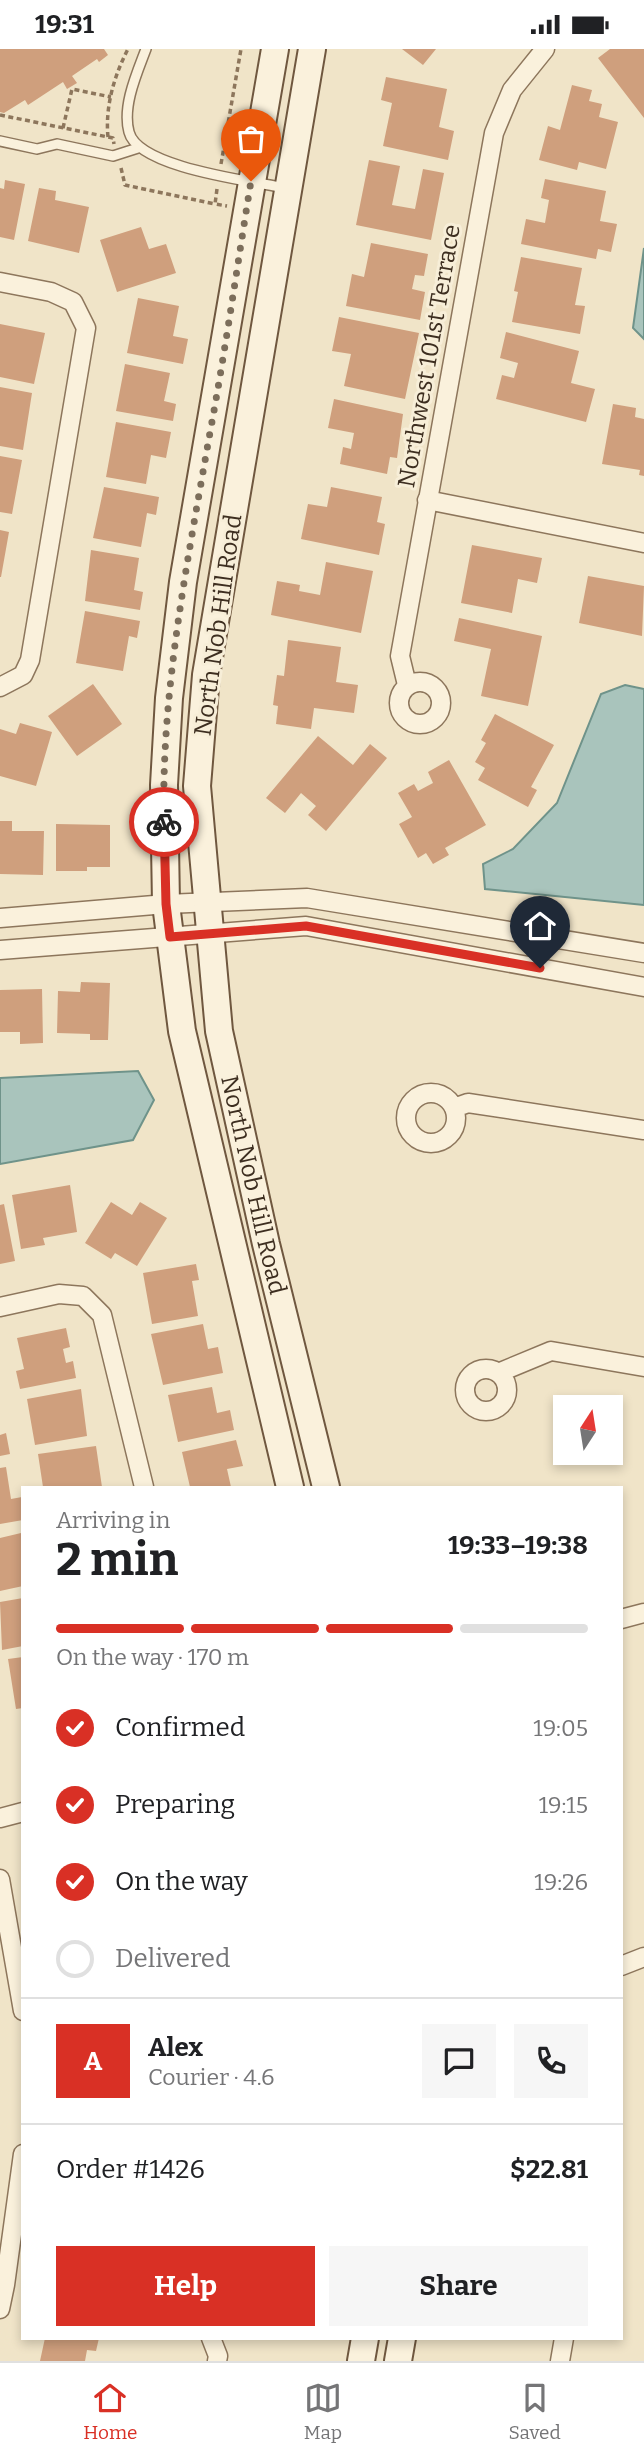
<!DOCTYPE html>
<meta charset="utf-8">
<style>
:root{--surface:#fff;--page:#f6f6f6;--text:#202124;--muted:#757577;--line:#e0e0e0;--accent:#d93025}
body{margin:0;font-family:Bitter,serif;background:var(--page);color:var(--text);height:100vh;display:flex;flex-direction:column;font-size:26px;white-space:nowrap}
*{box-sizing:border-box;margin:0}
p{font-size:23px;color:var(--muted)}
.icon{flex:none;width:38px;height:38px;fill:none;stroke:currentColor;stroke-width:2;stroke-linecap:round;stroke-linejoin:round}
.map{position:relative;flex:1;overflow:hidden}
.sheet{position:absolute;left:21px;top:1437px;width:602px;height:854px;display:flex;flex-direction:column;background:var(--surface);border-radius:0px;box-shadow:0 4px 10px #0003}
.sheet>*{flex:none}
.needle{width:46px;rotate:12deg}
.controls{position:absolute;left:553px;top:1346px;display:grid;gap:14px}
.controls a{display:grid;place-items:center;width:70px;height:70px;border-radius:0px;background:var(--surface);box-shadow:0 4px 10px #0003;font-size:35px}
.pin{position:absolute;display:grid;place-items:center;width:60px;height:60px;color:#fff;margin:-72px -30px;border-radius:50% 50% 50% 0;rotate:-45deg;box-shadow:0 0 7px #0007}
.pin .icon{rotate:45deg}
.courier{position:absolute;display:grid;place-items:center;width:70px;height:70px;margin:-35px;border:5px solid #d93025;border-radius:50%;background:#fff;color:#222;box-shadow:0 2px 9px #0007}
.head em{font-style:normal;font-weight:700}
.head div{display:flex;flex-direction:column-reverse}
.head{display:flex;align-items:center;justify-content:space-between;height:119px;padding:0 35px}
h1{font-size:46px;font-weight:700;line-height:52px}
.bar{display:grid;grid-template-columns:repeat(4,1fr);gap:10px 7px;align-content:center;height:84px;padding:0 35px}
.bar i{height:9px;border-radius:5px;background:var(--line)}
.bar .active{background:var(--accent)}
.bar p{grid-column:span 4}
.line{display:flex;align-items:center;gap:18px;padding:0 35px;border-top:2px solid var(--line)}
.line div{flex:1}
.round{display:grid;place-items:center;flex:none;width:74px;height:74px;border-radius:0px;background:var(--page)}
ol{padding:0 35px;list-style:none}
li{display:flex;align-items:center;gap:21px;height:77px}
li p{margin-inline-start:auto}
li .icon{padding:7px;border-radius:50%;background:var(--accent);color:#fff;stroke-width:4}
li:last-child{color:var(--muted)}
li i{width:38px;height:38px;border:4px solid var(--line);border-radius:50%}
.cta{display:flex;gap:14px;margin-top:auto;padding:14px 35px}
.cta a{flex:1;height:80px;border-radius:0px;background:var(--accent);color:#fff;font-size:28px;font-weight:700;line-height:80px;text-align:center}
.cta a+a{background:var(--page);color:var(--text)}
.status{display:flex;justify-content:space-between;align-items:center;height:49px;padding:0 35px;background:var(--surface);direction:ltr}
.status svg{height:19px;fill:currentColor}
.tabs{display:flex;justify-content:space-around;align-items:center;height:98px;border-top:2px solid var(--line);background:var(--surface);font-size:19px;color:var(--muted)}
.tabs a{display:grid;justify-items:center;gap:4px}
.tabs .active{color:var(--accent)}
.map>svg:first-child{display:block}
</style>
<div class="status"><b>19:31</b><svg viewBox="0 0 49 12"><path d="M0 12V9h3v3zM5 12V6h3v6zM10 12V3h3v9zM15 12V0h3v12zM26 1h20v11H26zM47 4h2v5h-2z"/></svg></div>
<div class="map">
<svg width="644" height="2312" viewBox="0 0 644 2312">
<rect width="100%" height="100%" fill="#f0e4c8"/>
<path fill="#a9c4bc" stroke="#6f938a" stroke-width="2" d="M 644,199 L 644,290 L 633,279 Z
M 625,636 L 644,640 L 644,856 L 485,840 L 483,815 L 513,800 L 557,754 L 601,645 Z
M 138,1022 L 154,1051 L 133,1091 L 0,1115 L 0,1029 Z"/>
<path fill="#cf9f7d" d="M 0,0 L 104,0 L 108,6 L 99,13 L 97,10 L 72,27 L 77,34 L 67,40 L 63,33 L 28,56 L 25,51 L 4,64 L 0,63 Z
M 402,0 L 436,0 L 423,16 Z
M 610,0 L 644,0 L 644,69 L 598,9 Z
M 386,28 L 447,40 L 439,78 L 454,82 L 448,111 L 383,97 L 392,54 L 381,51 Z
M 572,36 L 592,41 L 589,52 L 602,55 L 599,68 L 618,73 L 606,120 L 579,113 L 577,121 L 539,111 L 548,77 L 560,81 Z
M 369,111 L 400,117 L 392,156 L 415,160 L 423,120 L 444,124 L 431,191 L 356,176 Z
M 545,130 L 606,142 L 600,172 L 617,175 L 611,203 L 598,200 L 596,210 L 521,195 L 526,170 L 545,174 L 549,151 L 541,149 Z
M 5,131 L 25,135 L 14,191 L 0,188 L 0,139 L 4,140 Z
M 39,139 L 56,142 L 55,151 L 89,158 L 79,204 L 28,192 Z
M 141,178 L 149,200 L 166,195 L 176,224 L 117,243 L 100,191 Z
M 371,194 L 428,205 L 424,227 L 415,226 L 412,240 L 425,243 L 420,271 L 346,257 L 352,225 L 364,228 Z
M 521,208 L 582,219 L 575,256 L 585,257 L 580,285 L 512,273 L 518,243 L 514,242 Z
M 138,249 L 179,257 L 173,287 L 188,290 L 183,315 L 127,304 Z
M 339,268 L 419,284 L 405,350 L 344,337 L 351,305 L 332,302 Z
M 0,275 L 45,284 L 34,335 L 0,328 Z
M 506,283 L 579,302 L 571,334 L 595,340 L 586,373 L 496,350 L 502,326 L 514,329 L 518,314 L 500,309 Z
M 125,315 L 170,324 L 164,352 L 176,355 L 173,372 L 116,362 Z
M 0,338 L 32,344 L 23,401 L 0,397 Z
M 334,350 L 403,365 L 397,409 L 390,408 L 387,425 L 340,415 L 343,398 L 351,400 L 354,384 L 328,379 Z
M 613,355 L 636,359 L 635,368 L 644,370 L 644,427 L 639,426 L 640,421 L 602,415 Z
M 116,373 L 171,383 L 166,409 L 151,406 L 146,435 L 106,428 Z
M 0,407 L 22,411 L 12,465 L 0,463 Z
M 104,438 L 159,448 L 156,466 L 147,464 L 141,498 L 93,489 Z
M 331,438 L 382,448 L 377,473 L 385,475 L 379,506 L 301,490 L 308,455 L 327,458 Z
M 0,481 L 9,483 L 1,528 L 0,528 Z
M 472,496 L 542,509 L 537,534 L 518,530 L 512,564 L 461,554 Z
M 91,501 L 139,509 L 134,541 L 143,543 L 140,561 L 85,552 Z
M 326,513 L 373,522 L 361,584 L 271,566 L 277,532 L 300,536 L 299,542 L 320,546 Z
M 588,527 L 644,537 L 642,587 L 579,574 Z
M 85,562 L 140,572 L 137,589 L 129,587 L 123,622 L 76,614 Z
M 459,569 L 542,587 L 528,657 L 481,647 L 491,600 L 454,592 Z
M 288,591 L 341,598 L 336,633 L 358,636 L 354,664 L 314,659 L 311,680 L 276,675 L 278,657 L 273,656 L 277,626 L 284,627 Z
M 93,635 L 122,675 L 77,707 L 48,667 Z
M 495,665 L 554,696 L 531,738 L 537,741 L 528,758 L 478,731 L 485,719 L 475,713 L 486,694 L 481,691 Z
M 20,674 L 52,683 L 36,737 L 0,727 L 0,680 L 16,685 Z
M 318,687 L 353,716 L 370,695 L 387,709 L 326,782 L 308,766 L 316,757 L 301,744 L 285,764 L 266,749 Z
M 449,711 L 486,776 L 445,799 L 449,806 L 433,815 L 426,804 L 418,809 L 399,775 L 412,768 L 398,744 L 414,735 L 418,742 L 433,734 L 428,723 Z
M 0,772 L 12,772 L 12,782 L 44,782 L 43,826 L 0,825 Z
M 56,775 L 110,776 L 110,818 L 87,818 L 87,822 L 56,822 Z
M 81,933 L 110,934 L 108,991 L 90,991 L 90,985 L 57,984 L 58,942 L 80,943 Z
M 42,940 L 43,994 L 20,995 L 20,983 L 0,983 L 0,941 Z
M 70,1136 L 77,1183 L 43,1189 L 45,1196 L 21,1200 L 12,1146 Z
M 111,1153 L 132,1166 L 140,1153 L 167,1169 L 137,1217 L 115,1204 L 111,1210 L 85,1194 Z
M 4,1155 L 15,1212 L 0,1215 L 0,1156 Z
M 196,1215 L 199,1231 L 192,1232 L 198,1267 L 152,1275 L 143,1224 Z
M 203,1275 L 208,1300 L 218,1298 L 223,1324 L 163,1336 L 151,1285 Z
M 66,1279 L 70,1298 L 63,1300 L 66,1314 L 73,1312 L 76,1329 L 20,1340 L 16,1322 L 24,1320 L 17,1289 Z
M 212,1338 L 217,1364 L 230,1361 L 234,1381 L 178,1393 L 168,1346 Z
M 81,1340 L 87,1387 L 35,1396 L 27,1350 Z
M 6,1384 L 10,1405 L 0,1407 L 0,1386 Z
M 236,1391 L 243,1417 L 227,1420 L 231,1438 L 190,1438 L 182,1403 Z
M 96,1397 L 102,1438 L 43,1438 L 38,1405 Z
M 6,1418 L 11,1450 L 22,1448 L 23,1471 L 0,1475 L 0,1419 Z
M 21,1484 L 23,1537 L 0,1542 L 0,1489 Z
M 23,1549 L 23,1597 L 2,1601 L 0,1553 Z
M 23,1608 L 23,1659 L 16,1660 L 8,1610 Z
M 45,2289 L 99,2289 L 96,2302 L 87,2301 L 85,2312 L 40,2312 Z"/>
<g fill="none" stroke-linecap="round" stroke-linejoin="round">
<defs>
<path id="service" d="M 146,0 C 137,24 122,57 129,83 C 138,119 252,132 285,139
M 0,92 L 37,100 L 57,95 L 113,107 L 138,99"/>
<path id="minor" d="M 0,233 L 51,243 L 73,253 L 86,279 L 30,611 L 23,626 L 0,638
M 427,451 L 644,494
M399 654a21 21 0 1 1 42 0a21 21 0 1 1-42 0Z
M 407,636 L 400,607 L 494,84 L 512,41 L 545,0
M 0,869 L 166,855 L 307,849 L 644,904
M 0,901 L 306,877 L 644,938
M406 1069a25 25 0 1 1 50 0a25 25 0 1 1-50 0Z
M 454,1059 L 468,1054 L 644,1081
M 0,1258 L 59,1245 L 83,1247 L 102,1266 L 144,1438
M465 1341a21 21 0 1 1 42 0a21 21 0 1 1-42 0Z
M 498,1324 L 551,1302 L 644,1318
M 621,1570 L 644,1564
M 0,1769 L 23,1763
M 0,1830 L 23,1962
M 621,1917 L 644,1908
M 0,2260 L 5,2236 L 23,2105
M 211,2289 L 218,2307 L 217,2312
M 560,2312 L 564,2289"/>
<g id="secondary">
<path d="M 275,0 L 183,533 L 169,649 L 164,736 L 166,855 L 182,982 L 290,1438"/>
<path id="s1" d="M 312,0 L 206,626 L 197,737 L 219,982 L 266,1195 L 326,1438"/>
<path d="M 361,2312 L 365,2289"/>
<path d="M 398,2312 L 402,2289"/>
</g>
</defs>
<use href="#service" stroke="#8d765c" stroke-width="12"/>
<use href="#minor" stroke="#8d765c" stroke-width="21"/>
<use href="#secondary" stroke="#6f573f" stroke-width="30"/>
<path stroke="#8d765c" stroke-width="3.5" stroke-dasharray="5 3.5" stroke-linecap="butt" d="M 0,66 L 113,89 L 114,95
M 63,79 L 72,40 L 111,48
M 108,88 C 105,58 114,27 128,0
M 221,115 L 241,0
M 121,119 L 125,136 L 215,155
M 217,140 L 215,155 L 227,157"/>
<use href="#service" stroke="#faf1dc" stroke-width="9"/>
<use href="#minor" stroke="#faf1dc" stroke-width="18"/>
<use href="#secondary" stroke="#faf1dc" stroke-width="26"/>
</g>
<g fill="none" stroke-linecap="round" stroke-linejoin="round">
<path stroke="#7c6e5b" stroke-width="7" stroke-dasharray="0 12.6" d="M 164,773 C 161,644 187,515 209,389 C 225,304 237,218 251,132"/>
<path stroke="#d93025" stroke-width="9" d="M 164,773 L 166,855 L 170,888 L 306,877 L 540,919"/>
</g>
<g text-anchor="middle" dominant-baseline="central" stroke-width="6" stroke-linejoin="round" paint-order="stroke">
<g font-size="24" fill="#3d2e20" stroke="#f7eed8">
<text transform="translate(429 307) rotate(-80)">Northwest 101st Terrace</text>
<text transform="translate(218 576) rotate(-82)">North Nob Hill Road</text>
<text stroke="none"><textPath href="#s1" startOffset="1150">North Nob Hill Road</textPath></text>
</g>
</g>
</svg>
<div class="controls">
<a><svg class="needle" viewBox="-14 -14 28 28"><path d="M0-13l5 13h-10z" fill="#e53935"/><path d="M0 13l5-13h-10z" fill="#757577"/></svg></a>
</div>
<div class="pin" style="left:251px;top:132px;background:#ea580c"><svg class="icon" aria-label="bag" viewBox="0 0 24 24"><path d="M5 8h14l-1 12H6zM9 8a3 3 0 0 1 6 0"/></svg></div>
<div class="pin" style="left:540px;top:919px;background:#1f2937"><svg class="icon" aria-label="home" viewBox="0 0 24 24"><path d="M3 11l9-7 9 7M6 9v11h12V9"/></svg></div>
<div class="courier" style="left:164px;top:773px"><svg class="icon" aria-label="bike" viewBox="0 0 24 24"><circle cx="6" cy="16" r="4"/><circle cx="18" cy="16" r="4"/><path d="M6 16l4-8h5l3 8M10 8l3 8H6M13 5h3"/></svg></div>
<section class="sheet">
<div class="head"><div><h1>2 min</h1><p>Arriving in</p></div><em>19:33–19:38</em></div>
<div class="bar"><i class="active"></i><i class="active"></i><i class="active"></i><i></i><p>On the way · 170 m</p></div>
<ol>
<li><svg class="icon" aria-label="check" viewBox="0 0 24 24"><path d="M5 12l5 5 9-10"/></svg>Confirmed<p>19:05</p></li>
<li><svg class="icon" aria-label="check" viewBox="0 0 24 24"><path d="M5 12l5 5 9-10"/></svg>Preparing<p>19:15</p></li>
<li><svg class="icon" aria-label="check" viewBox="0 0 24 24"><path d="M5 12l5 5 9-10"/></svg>On the way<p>19:26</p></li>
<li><i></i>Delivered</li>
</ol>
<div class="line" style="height:126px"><b class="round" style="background:var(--accent);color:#fff">A</b><div><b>Alex</b><p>Courier · 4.6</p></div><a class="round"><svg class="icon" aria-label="chat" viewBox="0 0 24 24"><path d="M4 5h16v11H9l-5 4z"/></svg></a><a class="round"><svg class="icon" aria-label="phone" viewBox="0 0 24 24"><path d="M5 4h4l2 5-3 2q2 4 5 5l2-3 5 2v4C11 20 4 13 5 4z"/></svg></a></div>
<div class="line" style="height:91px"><div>Order #1426</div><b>$22.81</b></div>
<div class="cta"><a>Help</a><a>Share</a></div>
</section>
</div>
<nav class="tabs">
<a class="active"><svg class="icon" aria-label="home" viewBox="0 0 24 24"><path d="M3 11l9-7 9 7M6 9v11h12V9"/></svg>Home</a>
<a><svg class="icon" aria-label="map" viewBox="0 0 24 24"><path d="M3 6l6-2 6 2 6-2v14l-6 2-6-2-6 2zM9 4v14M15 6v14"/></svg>Map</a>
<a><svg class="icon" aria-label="saved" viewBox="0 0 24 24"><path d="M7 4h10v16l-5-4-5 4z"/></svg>Saved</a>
</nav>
